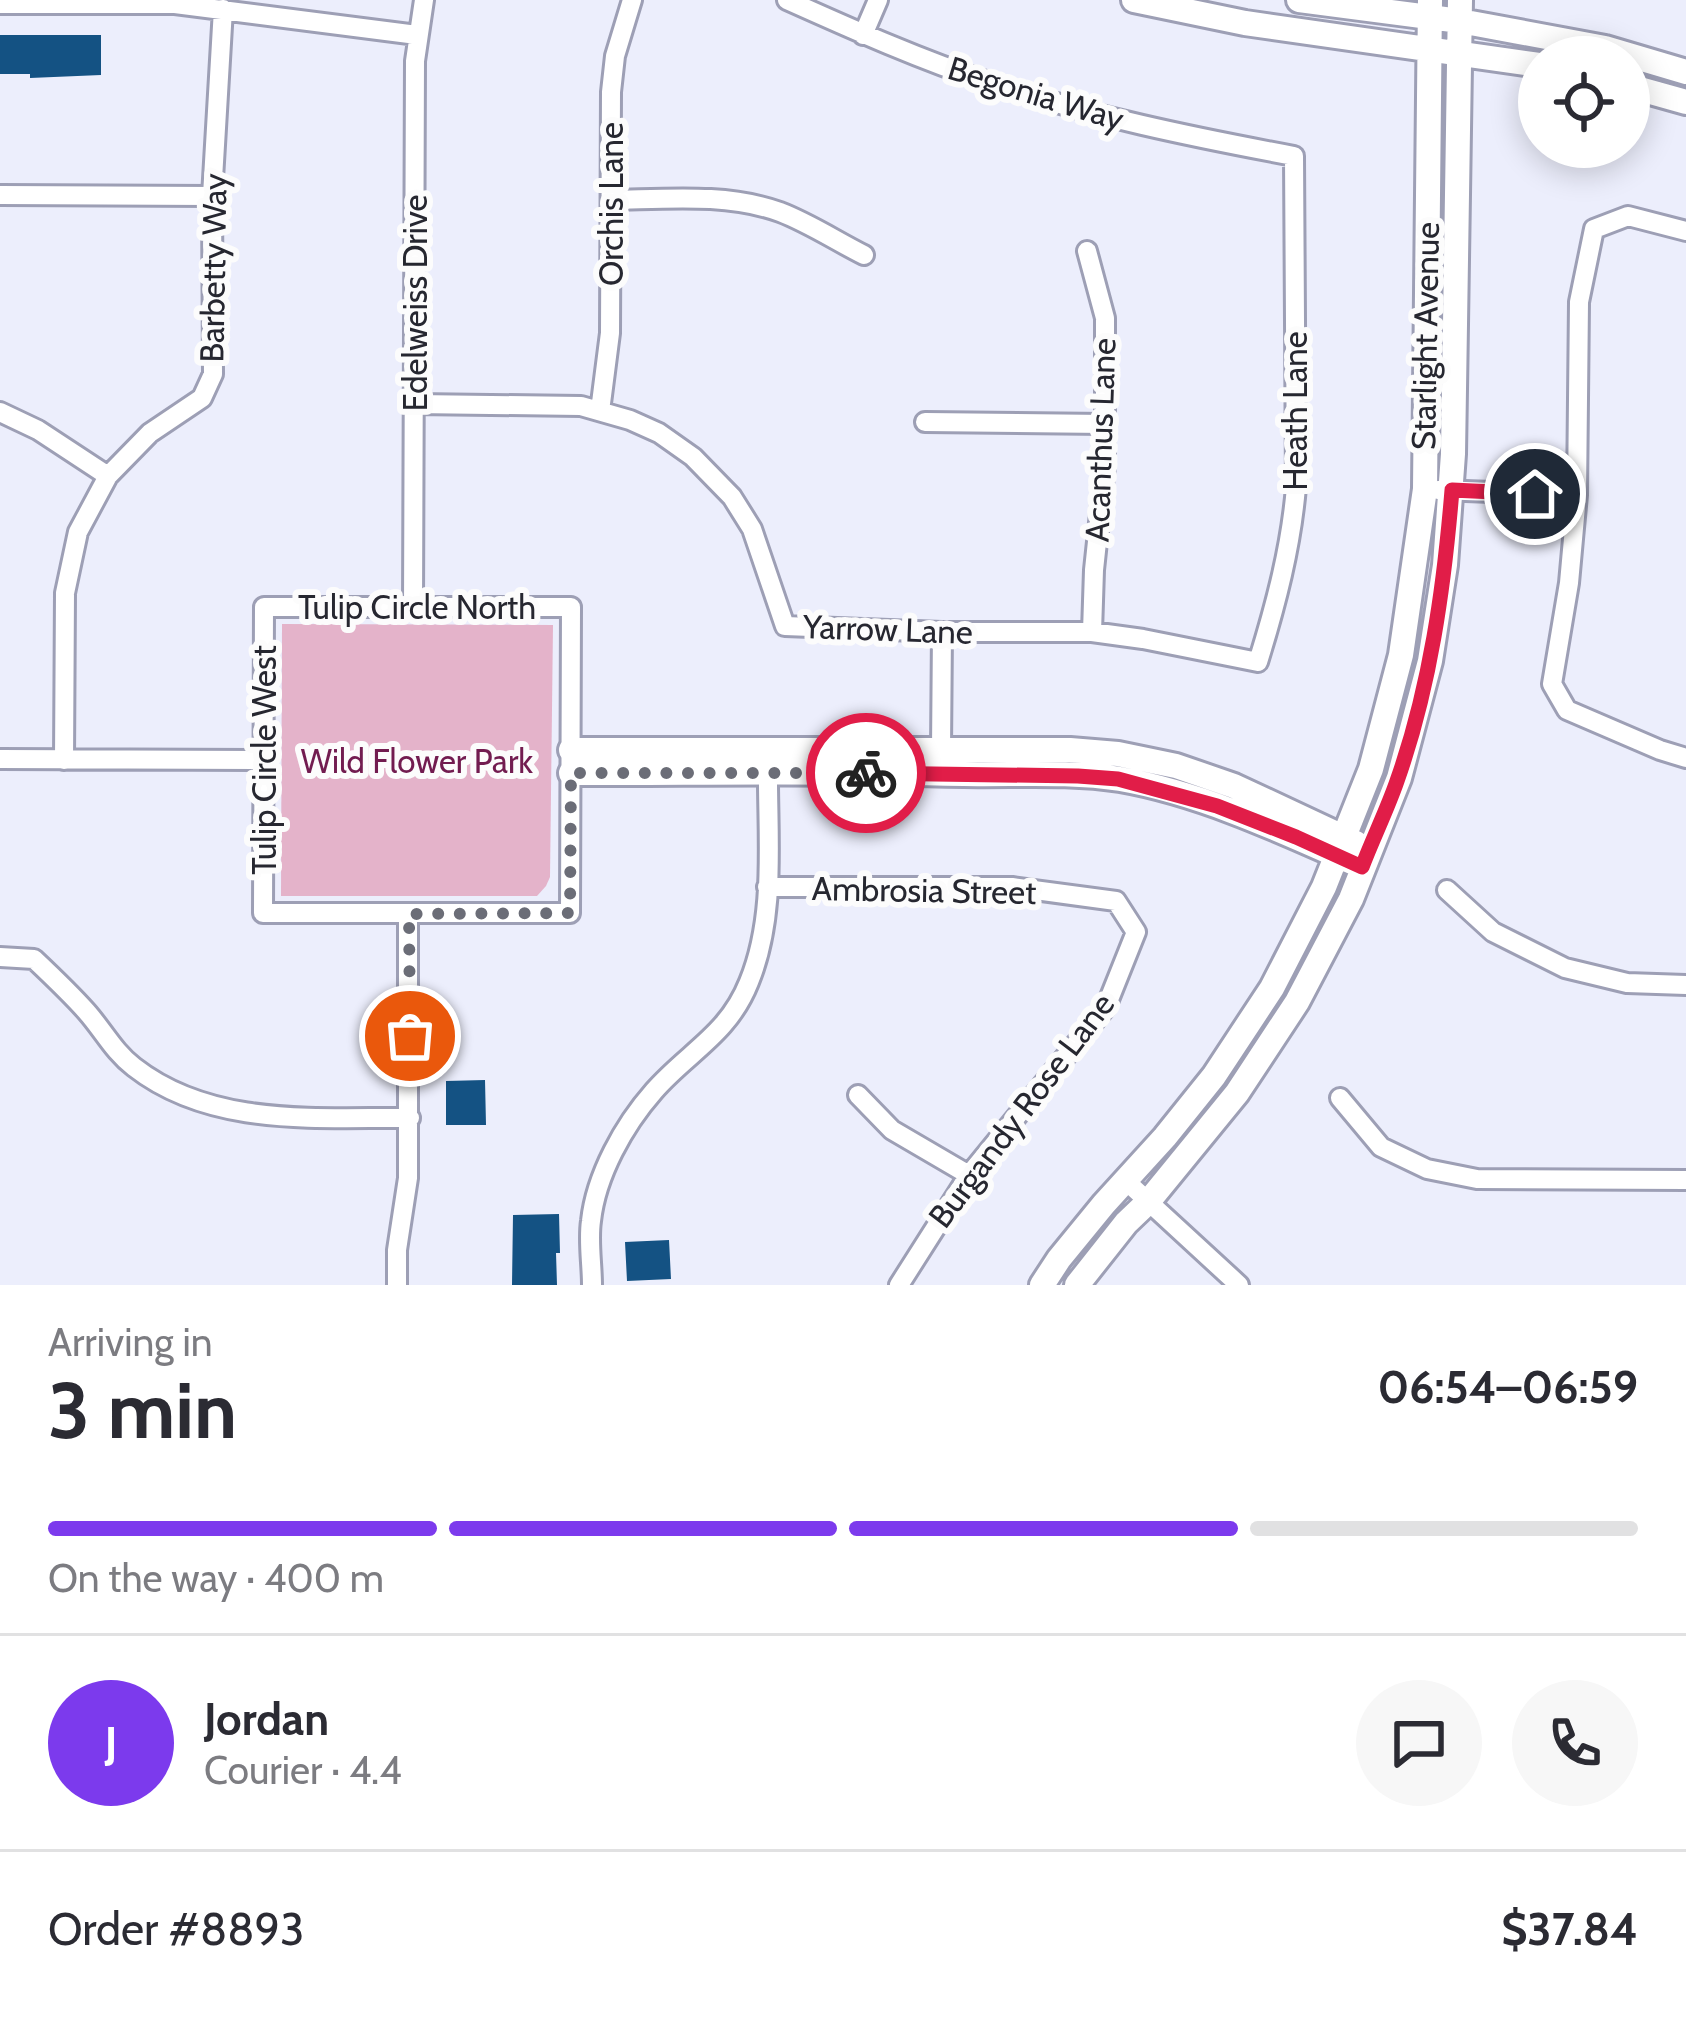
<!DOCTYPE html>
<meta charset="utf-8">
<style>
:root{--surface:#fff;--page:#f7f7f7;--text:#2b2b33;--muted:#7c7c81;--line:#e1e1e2;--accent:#7c3aed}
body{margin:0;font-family:Cabin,sans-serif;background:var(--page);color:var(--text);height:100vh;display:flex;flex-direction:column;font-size:45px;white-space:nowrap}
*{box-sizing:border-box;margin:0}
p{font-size:39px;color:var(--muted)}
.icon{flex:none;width:66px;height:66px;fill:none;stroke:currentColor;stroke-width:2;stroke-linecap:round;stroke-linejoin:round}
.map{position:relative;height:1285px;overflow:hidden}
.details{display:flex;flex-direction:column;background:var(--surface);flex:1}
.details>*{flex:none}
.buttons{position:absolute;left:1518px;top:36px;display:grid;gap:24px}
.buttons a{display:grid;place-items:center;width:132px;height:132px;border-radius:50%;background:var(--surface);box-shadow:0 6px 30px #0003;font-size:60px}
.pin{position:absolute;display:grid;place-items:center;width:102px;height:102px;color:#fff;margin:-51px;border:6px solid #fff;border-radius:50%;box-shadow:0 3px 12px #0007}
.courier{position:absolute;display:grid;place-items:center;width:120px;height:120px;margin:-60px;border:9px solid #e11d48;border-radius:50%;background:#fff;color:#222;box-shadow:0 3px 15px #0007}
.summary em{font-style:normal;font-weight:700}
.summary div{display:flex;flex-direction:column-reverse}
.summary{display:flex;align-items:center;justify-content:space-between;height:204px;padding:0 48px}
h1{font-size:78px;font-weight:700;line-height:90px}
.bar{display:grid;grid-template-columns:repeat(4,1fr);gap:18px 12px;align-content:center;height:144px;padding:0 48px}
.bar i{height:15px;border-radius:9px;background:var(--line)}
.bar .on{background:var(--accent)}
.bar p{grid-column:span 4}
.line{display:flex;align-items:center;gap:30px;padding:0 48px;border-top:3px solid var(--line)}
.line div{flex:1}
.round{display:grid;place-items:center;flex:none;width:126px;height:126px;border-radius:63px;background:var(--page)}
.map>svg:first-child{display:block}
</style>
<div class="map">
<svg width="1686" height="1285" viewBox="0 0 1686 1285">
<rect width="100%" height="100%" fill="#eceefc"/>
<path fill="#e4b3ca" d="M 282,624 L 553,625 L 550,877 L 546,886 L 537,896 L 281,896 Z"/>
<path fill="#145283" d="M 0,35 L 101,35 L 101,75 L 30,78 L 30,74 L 0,74 Z
M 485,1080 L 486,1125 L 446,1125 L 446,1081 Z
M 559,1214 L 560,1253 L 556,1253 L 557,1285 L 512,1285 L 513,1215 Z
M 669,1240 L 671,1279 L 627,1281 L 625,1242 Z"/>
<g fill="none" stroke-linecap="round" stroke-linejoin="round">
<defs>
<path id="street" d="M 0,4 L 175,4 L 417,35
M 863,35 L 878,0
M 0,195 L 212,196
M 612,200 C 667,199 727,193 780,212 C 809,223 836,241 864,255
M 1686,231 L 1628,216 L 1594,229 L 1579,302 L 1577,495 L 1569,583 L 1552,684 L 1567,710 L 1660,750 L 1686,758
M 1087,251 L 1105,318 L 1105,466 L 1094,570 L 1092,632
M 415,404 L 581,406 L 630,420 L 659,433 L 693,457 L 732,497 L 752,529 L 785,626 L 942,632 L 1092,632 L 1143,639 L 1258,662 C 1276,604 1291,547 1296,487 L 1294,156 C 1192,137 1090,116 991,83 C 921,60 854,30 787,0
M 600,411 L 610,333 L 611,92 L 615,56 L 632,0
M 0,412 L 38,430 L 108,476
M 925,422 L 1106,424
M 1438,490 L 1577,495
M 264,607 L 571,607 L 570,913 L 263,913 Z
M 413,607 L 415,61 L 424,0
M 941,749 L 942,632
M 0,759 L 265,760
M 64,760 L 65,593 L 78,532 L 108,476 L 150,433 L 202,398 L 213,374 L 212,196 L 223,9
M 767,887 L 1012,887 L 1116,901 L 1136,932 L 1106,1007 L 969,1175 L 899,1285
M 1447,890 L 1493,932 L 1565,968 L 1627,983 L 1686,985
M 0,957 L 34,959 C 52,976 70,993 86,1011 C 103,1030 114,1052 134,1067 C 212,1128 318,1117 410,1118
M 858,1095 L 892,1130 L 969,1175
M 1340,1098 L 1381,1147 L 1427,1169 L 1477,1179 L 1686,1180
M 1126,1181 L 1239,1285
M 397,1285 L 397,1250 L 408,1178 L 408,913
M 592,1285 C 592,1264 588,1241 591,1221 C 596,1175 624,1125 654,1091 C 688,1052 728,1035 749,982 C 777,914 767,835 768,764"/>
<path id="secondary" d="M 1134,0 L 1245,23 L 1539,65
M 1299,0 L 1460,21 L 1605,48 L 1686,72
M 1629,86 L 1686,102
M 571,750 L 1070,750 L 1118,754 L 1176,766 L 1234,786 L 1356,843
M 571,773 C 702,773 833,771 964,774 C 1015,775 1069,771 1120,779 C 1200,793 1278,829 1352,862
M 1042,1285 L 1059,1259 L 1104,1204 L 1165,1137 L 1214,1076 L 1272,988 L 1324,887 L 1371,769 L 1401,655 L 1425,489 L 1430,0
M 1077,1285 L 1126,1223 L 1148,1202 L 1237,1093 L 1297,1002 L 1351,899 L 1399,778 L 1430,661 L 1445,565 L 1453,454 L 1460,0"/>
</defs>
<use href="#street" stroke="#9d9fb5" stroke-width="24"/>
<use href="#secondary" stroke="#9d9fb5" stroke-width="30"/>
<use href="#street" stroke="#fff" stroke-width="18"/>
<use href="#secondary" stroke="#fff" stroke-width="24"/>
</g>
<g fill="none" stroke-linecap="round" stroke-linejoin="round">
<path stroke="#6b6d77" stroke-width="12" stroke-dasharray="0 21.6" d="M 410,1036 L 409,914 L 570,913 L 571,773 L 866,773"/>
<path stroke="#e11d48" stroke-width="15" d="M 866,773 L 1078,776 L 1118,779 L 1217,806 L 1296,837 L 1362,867 C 1373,838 1387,810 1397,781 C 1430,688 1444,588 1452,490 L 1535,494"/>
</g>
<g text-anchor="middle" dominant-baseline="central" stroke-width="12" stroke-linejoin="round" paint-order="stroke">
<g font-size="33" fill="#262730" stroke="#fcfcfc">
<text transform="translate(1036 93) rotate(17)">Begonia Way</text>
<text transform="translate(611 204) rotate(-90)">Orchis Lane</text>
<text transform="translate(213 268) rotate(-89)">Barbetty Way</text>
<text transform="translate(415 303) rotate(-90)">Edelweiss Drive</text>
<text transform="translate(1425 336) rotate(-89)">Starlight Avenue</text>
<text transform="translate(1295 411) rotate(-90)">Heath Lane</text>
<text transform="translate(1100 440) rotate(-88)">Acanthus Lane</text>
<text x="417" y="607">Tulip Circle North</text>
<text transform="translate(888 629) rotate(2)">Yarrow Lane</text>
<text transform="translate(264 760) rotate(-90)">Tulip Circle West</text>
<text transform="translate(924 890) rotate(1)">Ambrosia Street</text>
<text transform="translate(1021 1110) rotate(-53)">Burgandy Rose Lane</text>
</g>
<g font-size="33" fill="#721c50" stroke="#fcfcfc">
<text x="417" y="761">Wild Flower Park</text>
</g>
</g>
</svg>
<div class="buttons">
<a><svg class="icon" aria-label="locate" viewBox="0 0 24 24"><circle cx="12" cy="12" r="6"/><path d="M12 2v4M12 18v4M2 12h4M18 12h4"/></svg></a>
</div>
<div class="pin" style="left:410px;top:1036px;background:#ea580c"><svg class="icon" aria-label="bag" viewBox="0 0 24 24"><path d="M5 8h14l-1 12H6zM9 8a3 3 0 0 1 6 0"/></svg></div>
<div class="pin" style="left:1535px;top:494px;background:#1f2937"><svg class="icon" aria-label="home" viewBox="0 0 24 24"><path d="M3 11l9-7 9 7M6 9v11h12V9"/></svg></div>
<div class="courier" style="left:866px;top:773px"><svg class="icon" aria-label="bike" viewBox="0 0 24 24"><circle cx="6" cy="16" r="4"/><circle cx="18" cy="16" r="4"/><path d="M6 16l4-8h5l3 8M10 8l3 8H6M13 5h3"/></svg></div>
</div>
<section class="details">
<div class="summary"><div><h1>3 min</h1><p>Arriving in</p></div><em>06:54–06:59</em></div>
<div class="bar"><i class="on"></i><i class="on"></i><i class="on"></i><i></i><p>On the way · 400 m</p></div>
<div class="line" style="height:216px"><b class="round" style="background:var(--accent);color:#fff">J</b><div><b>Jordan</b><p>Courier · 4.4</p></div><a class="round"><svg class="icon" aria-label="chat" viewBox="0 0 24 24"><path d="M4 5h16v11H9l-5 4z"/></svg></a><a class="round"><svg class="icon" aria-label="phone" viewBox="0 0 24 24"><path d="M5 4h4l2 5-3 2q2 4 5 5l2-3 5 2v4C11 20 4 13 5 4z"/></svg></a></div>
<div class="line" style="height:156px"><div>Order #8893</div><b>$37.84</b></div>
</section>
